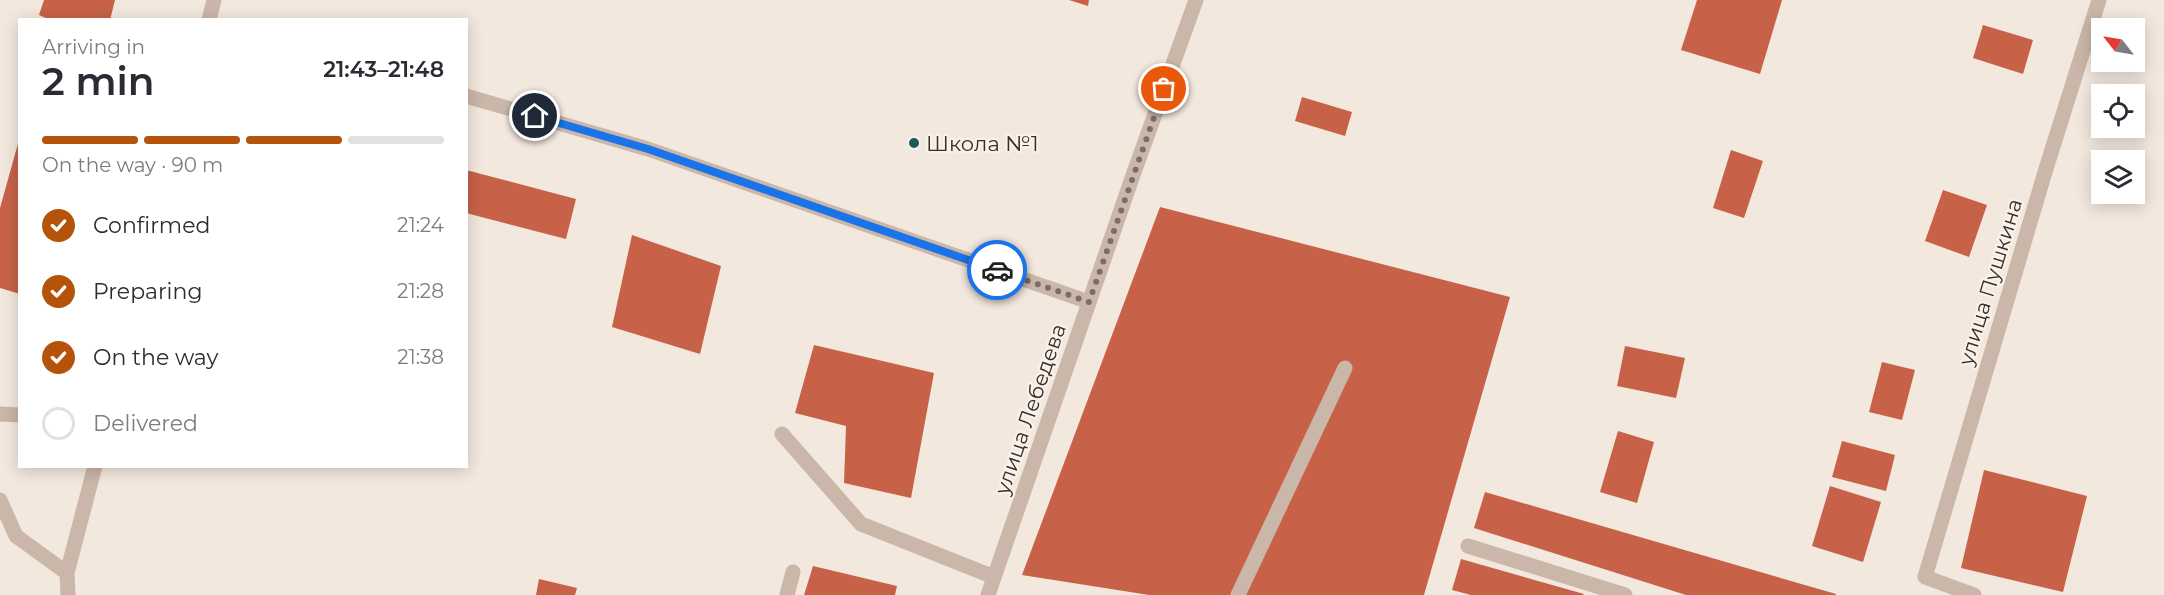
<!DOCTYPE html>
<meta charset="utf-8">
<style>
:root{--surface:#fff;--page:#f2f2f3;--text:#2b2b33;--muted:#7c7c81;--line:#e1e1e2;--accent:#b45309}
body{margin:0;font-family:Montserrat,sans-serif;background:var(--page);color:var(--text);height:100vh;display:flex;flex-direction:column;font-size:22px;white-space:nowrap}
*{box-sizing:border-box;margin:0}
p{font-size:20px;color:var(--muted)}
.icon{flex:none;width:33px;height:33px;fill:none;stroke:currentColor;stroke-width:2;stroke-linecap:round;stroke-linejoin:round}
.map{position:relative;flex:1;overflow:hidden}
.panel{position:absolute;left:18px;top:18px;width:450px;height:450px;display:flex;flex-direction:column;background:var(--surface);border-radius:0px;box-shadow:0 3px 15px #0003}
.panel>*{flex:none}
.needle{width:39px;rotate:301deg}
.buttons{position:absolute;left:2091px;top:18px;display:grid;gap:12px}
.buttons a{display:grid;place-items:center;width:54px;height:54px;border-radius:0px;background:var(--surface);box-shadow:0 3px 15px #0003;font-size:30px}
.pin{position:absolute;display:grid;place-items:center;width:51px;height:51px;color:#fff;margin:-26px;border:3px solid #fff;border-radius:50%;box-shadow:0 2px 6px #0007}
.courier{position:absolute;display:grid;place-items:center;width:60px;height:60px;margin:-30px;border:4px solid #1a73e8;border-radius:50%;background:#fff;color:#222;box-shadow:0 2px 8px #0007}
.overview em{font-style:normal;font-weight:600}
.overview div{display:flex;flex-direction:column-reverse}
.overview{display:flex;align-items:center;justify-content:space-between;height:102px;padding:0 24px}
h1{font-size:39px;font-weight:600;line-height:45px}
.bar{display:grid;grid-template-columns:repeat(4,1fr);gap:9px 6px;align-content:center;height:72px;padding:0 24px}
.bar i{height:8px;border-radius:4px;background:var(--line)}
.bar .active{background:var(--accent)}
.bar p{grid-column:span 4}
ol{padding:0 24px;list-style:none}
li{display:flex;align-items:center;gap:18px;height:66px}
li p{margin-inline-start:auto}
li .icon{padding:6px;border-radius:50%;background:var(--accent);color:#fff;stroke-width:4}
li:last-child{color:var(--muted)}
li i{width:33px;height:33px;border:3px solid var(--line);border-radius:50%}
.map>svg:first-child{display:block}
</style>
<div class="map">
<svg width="2164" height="595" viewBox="0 0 2164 595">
<rect width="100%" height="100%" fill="#f3e8de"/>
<path fill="#c76248" d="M 44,0 L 115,0 L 110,20 L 50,20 L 39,15 Z
M 1069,0 L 1089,0 L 1088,6 Z
M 1697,0 L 1782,0 L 1760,74 L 1681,50 Z
M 1983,25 L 2033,40 L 2023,74 L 1973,58 Z
M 1302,97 L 1352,112 L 1345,136 L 1295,121 Z
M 19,140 L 20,141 L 20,294 L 0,288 L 0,208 Z
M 1731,150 L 1763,161 L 1744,218 L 1713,208 Z
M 466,170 L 576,199 L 566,239 L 466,213 Z
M 1943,190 L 1987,205 L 1969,257 L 1925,241 Z
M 1160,207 L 1510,297 L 1424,595 L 1149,595 L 1022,575 Z
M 632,235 L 721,266 L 700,354 L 612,327 Z
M 814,345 L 934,373 L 911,498 L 844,483 L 846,426 L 795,413 Z
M 1625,346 L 1685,358 L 1676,398 L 1617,386 Z
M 1882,362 L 1915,370 L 1902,420 L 1869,412 Z
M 1618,431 L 1654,442 L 1637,503 L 1600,492 Z
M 1842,441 L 1895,455 L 1886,491 L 1832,477 Z
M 1984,470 L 2087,496 L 2063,592 L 1961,568 Z
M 1830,486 L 1881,502 L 1863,562 L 1812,546 Z
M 1485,492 L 1836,594 L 1836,595 L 1686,595 L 1474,528 Z
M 1461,559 L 1584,594 L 1583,595 L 1471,595 L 1452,590 Z
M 813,566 L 897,586 L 895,595 L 804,595 Z
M 539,579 L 577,588 L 575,595 L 536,595 Z"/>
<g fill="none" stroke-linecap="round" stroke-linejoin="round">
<path stroke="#cbb7a9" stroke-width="15" d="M 209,20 L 214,0
M 466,96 L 648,149 L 1089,302
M 0,414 L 20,415
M 782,434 L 861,524 L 994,577
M 0,500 L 16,536 L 67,573
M 1468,546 L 1625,595
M 68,595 L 67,573 L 95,466
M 787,595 L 793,572
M 988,595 L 1132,178 L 1196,0
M 1238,595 L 1345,368
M 1974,595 L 1925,577 L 2045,172 L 2099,0"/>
</g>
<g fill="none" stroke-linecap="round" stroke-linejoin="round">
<path stroke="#796e68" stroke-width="6" stroke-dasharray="0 10.8" d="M 997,270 L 1089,302 L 1164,89"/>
<path stroke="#1a73e8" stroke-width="8" d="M 535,116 L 648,149 L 997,270"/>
</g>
<circle fill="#1e595a" stroke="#faf2ea" stroke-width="2" cx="914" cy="143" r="6"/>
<g text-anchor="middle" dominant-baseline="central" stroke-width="4.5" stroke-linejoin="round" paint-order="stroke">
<g font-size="21" fill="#382d29" stroke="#faf2ea" text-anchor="start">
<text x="926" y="143">Школа №1</text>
</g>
<g font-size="21" fill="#382d29" stroke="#faf2ea">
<text transform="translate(1990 282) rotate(-73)">улица Пушкина</text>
<text transform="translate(1030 409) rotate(-71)">улица Лебедева</text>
</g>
</g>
</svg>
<div class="buttons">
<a><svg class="needle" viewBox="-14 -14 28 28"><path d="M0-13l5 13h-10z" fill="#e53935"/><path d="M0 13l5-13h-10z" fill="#7c7c81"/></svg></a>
<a><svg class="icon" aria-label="locate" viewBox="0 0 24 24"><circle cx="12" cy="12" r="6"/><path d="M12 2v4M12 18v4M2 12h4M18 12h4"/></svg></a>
<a><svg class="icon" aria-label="layers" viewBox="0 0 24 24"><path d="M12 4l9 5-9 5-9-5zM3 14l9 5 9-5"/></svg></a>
</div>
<div class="pin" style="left:1164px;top:89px;background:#ea580c"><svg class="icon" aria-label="bag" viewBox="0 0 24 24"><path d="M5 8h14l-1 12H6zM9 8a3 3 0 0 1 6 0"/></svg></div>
<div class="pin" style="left:535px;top:116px;background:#1f2937"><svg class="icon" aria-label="home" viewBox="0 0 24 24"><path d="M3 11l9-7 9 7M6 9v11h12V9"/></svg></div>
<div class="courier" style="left:997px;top:270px"><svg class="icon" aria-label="car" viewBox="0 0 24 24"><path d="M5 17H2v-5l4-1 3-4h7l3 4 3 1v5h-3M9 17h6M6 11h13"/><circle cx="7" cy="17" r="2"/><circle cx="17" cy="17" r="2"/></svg></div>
<section class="panel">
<div class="overview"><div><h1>2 min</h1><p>Arriving in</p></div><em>21:43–21:48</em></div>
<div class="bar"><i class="active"></i><i class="active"></i><i class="active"></i><i></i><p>On the way · 90 m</p></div>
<ol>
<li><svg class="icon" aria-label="check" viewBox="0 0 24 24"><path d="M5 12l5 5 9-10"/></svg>Confirmed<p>21:24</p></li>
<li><svg class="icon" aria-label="check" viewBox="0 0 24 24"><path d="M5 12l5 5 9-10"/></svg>Preparing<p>21:28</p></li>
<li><svg class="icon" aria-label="check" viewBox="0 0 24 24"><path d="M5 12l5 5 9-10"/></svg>On the way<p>21:38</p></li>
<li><i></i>Delivered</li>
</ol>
</section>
</div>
